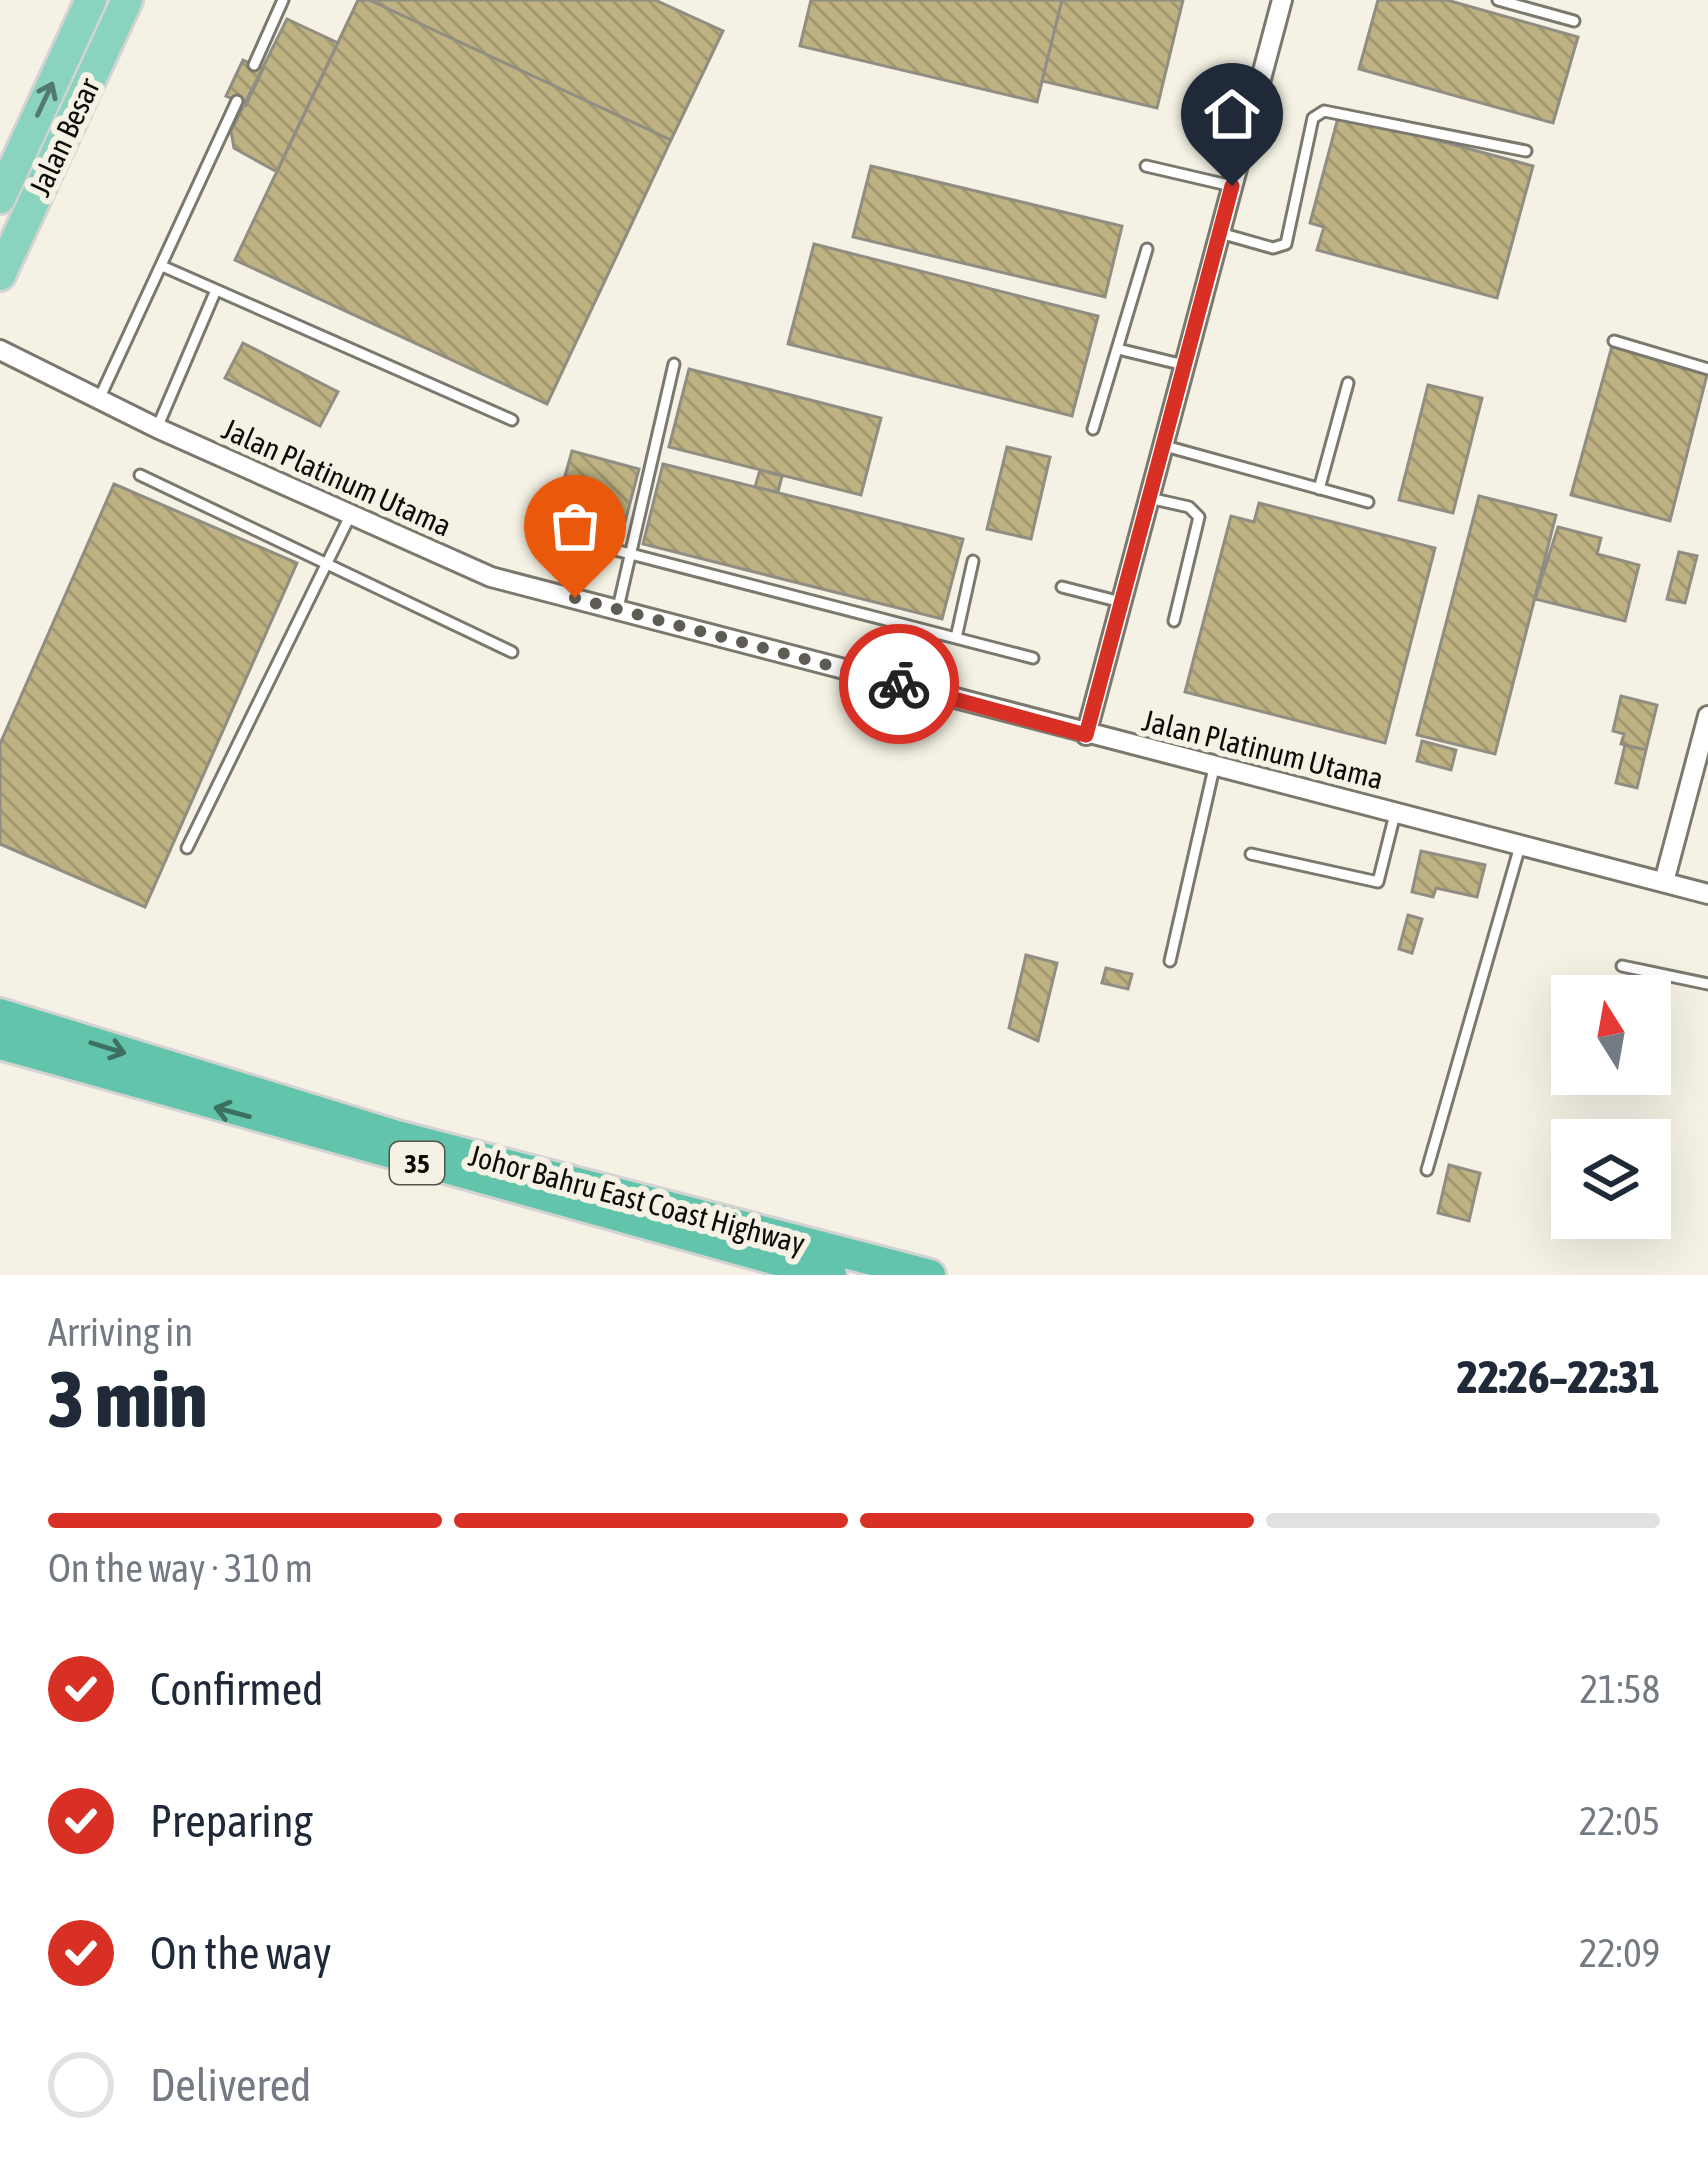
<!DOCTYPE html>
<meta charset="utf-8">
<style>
:root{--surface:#fff;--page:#f2f2f3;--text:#1f2937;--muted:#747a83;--line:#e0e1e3;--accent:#d93025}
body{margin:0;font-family:"Asap Condensed",sans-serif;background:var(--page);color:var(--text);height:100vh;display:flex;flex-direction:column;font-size:45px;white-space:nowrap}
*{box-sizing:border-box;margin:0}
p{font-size:39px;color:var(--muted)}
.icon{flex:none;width:66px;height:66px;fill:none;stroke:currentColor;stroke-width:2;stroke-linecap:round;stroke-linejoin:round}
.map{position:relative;height:1275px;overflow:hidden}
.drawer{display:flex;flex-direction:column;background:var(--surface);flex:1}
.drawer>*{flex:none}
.needle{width:78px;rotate:349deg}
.fabs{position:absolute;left:1551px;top:975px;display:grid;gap:24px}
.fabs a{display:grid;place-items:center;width:120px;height:120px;border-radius:0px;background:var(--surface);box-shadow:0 12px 48px #0002;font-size:60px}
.pin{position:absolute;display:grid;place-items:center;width:102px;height:102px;color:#fff;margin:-123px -51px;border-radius:50% 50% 50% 0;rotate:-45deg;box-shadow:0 0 12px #0007}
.pin .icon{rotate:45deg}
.courier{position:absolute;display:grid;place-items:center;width:120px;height:120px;margin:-60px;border:9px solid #d93025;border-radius:50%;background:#fff;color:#222;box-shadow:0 3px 15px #0007}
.summary em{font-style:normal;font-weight:800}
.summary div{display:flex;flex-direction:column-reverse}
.summary{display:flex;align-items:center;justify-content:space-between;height:204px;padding:0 48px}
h1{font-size:78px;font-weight:800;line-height:90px}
.bar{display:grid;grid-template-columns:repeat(4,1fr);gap:18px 12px;align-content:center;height:144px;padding:0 48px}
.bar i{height:15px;border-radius:9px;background:var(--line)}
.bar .active{background:var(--accent)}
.bar p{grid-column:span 4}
ol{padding:0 48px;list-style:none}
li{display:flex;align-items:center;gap:36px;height:132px}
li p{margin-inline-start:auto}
li .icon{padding:12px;border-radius:50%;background:var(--accent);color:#fff;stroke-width:4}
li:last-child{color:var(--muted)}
li i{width:66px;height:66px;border:6px solid var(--line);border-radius:50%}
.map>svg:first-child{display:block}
</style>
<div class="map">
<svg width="1708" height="1275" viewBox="0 0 1708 1275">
<defs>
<pattern id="building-back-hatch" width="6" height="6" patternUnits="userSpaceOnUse" patternTransform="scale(3)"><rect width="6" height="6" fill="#beb182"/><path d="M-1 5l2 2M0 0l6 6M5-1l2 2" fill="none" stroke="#a2976f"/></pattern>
</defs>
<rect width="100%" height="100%" fill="#f5f2e5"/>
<path fill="url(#building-back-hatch)" stroke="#908d82" stroke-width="3" d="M 358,0 L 369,0 L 671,140 L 547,404 L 235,260 Z
M 369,0 L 655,0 L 723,31 L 671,140 Z
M 811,0 L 1062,0 L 1037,102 L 800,46 Z
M 1062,0 L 1183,0 L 1157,108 L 1042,81 Z
M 1378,0 L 1447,0 L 1578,37 L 1553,123 L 1359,69 Z
M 287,19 L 338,43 L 277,172 L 234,148 L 231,131 Z
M 243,60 L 263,69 L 246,105 L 226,96 Z
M 1339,114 L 1533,166 L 1497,298 L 1317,250 L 1324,227 L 1310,223 Z
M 871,166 L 1122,226 L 1105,297 L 853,237 Z
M 814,244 L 1098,316 L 1072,416 L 788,344 Z
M 243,343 L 338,392 L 320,426 L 225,378 Z
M 1612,346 L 1708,371 L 1670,521 L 1571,495 Z
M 689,369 L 881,418 L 861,495 L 669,447 Z
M 1428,385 L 1482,398 L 1453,513 L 1399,500 Z
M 1007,447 L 1050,457 L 1031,539 L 987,529 Z
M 572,451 L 639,469 L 625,522 L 557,504 Z
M 663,464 L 963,539 L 942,619 L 643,544 Z
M 760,470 L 782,476 L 778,492 L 755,487 Z
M 114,484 L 297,563 L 145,907 L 0,844 L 0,744 Z
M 1479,496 L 1556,515 L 1495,754 L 1417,735 Z
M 1259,503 L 1435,548 L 1385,743 L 1185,692 L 1231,516 L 1254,522 Z
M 1558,527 L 1601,538 L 1597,554 L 1639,565 L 1625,621 L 1535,599 Z
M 1679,552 L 1697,556 L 1685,603 L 1667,599 Z
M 1621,696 L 1657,705 L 1646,750 L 1621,744 L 1624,734 L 1613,731 Z
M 1422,741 L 1456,750 L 1451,770 L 1417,761 Z
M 1625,745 L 1646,750 L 1637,788 L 1616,783 Z
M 1421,851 L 1485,865 L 1477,897 L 1436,888 L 1433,897 L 1412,892 Z
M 1408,915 L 1422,919 L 1412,953 L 1399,949 Z
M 1026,955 L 1057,963 L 1038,1041 L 1009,1028 Z
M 1106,968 L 1132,974 L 1128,989 L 1102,983 Z
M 1449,1165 L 1480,1173 L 1469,1221 L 1438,1213 Z"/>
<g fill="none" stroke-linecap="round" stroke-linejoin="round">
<defs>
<path id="service" d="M 1498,0 L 1574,21
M 254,65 L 283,0
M 1146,166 L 1232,186
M 1220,233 L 1273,248 L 1286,244 L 1313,118 L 1324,111 L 1526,151
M 162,266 L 512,420
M 1614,341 L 1708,369
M 1118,349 L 1184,365
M 99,399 L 237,101
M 157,428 L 216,290
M 1093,429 L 1147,249
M 1165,446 L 1368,502
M 140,475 L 512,652
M 1319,489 L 1348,383
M 1149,498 L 1189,507 L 1199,517 L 1174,621
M 534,529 L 1033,658
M 1062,587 L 1121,602
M 618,608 L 674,364
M 956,638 L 973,561
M 187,848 L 350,516
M 1251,854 L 1378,882 L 1395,814
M 1170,961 L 1214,768
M 1622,966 L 1708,984
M 1427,1170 L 1520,846"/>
<path id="minor" d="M 0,350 L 157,428 L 491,577 L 1708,894
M 1086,735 L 1282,0
M 1664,882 L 1708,716"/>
<path id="primary" d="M 0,198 L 91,0
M 0,275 L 127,0"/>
<path id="trunk" d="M 0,1014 L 397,1136 L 930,1275
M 0,1044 L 831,1275"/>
</defs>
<use href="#service" stroke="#7b796e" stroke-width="15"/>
<use href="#minor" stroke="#7b796e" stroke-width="24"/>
<use href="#primary" stroke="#d3d3d3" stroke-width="36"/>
<use href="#trunk" stroke="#d3d3d3" stroke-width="36"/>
<use href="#service" stroke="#fff" stroke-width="9"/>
<use href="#minor" stroke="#fff" stroke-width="18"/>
<use href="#primary" stroke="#89d3bf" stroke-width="30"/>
<use href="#trunk" stroke="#62c4aa" stroke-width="30"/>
</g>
<defs><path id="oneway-shaft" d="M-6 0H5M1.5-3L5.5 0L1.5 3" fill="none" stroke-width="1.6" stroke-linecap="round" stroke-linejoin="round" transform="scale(3)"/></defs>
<use stroke="#51796d" href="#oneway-shaft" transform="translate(45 99) rotate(-65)"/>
<g stroke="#3c7161">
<use href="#oneway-shaft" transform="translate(108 1048) rotate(17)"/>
<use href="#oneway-shaft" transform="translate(232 1112) rotate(-165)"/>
</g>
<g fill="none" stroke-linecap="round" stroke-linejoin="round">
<path stroke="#5e5c55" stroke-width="12" stroke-dasharray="0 21.6" d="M 575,598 L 899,684"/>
<path stroke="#d93025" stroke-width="15" d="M 899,684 L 1086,735 L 1232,186"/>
</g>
<g text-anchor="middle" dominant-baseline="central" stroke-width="12" stroke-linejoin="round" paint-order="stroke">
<rect fill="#f5f2e5" stroke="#53514a" stroke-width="3" x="390" y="1142" width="54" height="42" rx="9"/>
<g font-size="27" font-weight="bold" fill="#0d0c08">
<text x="417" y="1163">35</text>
</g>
<g font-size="30" fill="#0d0c08" stroke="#f5f2e5">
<text transform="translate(64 137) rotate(-65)">Jalan Besar</text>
<text transform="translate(337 477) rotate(24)">Jalan Platinum Utama</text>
<text transform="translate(1263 749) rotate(14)">Jalan Platinum Utama</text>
<text transform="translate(637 1199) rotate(15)">Johor Bahru East Coast Highway</text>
</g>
</g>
</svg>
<div class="fabs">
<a><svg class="needle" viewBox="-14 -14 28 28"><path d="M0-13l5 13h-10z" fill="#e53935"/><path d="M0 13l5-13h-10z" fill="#747a83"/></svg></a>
<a><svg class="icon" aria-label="layers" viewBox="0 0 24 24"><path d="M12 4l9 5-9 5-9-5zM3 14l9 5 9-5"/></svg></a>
</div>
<div class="pin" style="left:575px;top:598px;background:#ea580c"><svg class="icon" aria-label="bag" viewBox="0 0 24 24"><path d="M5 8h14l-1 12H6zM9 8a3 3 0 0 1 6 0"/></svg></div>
<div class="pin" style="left:1232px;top:186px;background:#1f2937"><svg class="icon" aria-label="home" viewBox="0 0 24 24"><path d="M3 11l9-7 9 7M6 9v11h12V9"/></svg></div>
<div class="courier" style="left:899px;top:684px"><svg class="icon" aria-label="bike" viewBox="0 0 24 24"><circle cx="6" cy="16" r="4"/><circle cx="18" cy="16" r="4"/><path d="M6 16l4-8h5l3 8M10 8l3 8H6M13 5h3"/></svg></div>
</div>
<section class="drawer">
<div class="summary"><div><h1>3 min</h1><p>Arriving in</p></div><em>22:26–22:31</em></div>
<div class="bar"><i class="active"></i><i class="active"></i><i class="active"></i><i></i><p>On the way · 310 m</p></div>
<ol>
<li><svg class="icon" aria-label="check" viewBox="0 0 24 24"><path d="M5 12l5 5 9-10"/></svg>Confirmed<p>21:58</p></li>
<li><svg class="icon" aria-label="check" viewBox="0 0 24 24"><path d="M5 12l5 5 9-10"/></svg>Preparing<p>22:05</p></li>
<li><svg class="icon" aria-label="check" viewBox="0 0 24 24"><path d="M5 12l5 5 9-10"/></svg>On the way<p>22:09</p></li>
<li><i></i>Delivered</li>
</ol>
</section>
